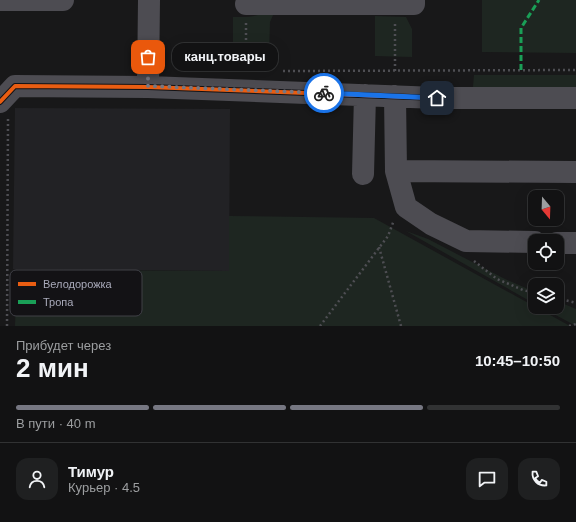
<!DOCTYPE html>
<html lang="ru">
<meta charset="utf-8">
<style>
:root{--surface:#121213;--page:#1f2021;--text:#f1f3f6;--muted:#9c9ea0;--line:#313233;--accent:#767782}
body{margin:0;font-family:Helvetica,sans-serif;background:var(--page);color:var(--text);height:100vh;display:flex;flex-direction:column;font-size:15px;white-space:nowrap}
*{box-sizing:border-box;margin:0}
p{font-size:13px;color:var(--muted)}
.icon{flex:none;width:22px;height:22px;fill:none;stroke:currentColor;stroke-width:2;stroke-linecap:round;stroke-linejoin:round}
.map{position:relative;height:326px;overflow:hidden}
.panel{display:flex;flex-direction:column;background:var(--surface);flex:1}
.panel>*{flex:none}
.needle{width:26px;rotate:161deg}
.fabs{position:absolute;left:528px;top:190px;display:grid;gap:8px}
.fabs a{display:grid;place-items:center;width:36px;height:36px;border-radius:8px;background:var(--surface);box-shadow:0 4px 16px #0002,0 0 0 1px var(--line);font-size:20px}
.pin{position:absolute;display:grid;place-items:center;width:34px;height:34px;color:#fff;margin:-17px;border-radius:8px;box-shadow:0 2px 6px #0006}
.courier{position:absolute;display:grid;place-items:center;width:40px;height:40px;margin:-20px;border:3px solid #1a73e8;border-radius:50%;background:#fff;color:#222;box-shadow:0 1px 5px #0007}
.bubble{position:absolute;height:28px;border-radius:12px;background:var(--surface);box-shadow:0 4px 16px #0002,0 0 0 1px var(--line);font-size:13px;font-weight:600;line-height:28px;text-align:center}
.overview em{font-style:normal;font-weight:600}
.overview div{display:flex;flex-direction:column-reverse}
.overview{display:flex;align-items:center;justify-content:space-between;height:68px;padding:0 16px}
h1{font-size:26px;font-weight:600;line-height:30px}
.bar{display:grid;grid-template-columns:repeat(4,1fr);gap:6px 4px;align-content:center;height:48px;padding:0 16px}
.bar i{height:5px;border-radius:3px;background:var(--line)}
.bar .current{background:var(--accent)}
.bar p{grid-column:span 4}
.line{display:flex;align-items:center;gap:10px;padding:0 16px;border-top:1px solid var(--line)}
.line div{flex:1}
.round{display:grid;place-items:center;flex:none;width:42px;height:42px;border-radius:12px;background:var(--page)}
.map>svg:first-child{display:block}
</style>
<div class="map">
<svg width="576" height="326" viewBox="0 0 576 326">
<rect width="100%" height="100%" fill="#181819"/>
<path fill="#222225" d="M 15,108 L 230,109 L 229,271 L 13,269 Z"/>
<path fill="#1e2621" d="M 482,0 L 576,0 L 576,53 L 482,52 Z
M 270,9 L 274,13 L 270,22 L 269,56 L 233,57 L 233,17 C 249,17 256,18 270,9 Z
M 375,16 L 406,17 L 412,29 L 412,57 L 375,56 Z
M 474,75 L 576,75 L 576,87 L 473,87 Z
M 229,216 L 374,218 L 570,326 L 15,326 L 17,270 L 229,271 Z
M 406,231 L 428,239 L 505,279 L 535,292 L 535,304 Z
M 557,301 L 576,309 L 576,326 L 541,307 L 557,307 Z"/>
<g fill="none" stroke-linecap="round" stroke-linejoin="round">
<path stroke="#4e4e53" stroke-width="2.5" stroke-dasharray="2 3" stroke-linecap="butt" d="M 246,23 L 246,71
M 283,71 L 576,70
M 395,71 L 395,23
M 379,247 L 401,326
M 474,261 L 497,279 L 523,290 L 535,293
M 557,298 L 576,303
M 7,326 L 8,119
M 320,326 L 388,236 L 394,220
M 569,326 L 576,324"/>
<path stroke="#4d4c52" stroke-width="22" d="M 0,0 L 63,0
M 246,4 L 414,4 L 414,0
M 148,87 L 149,0
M 395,96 L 396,171 L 406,207 L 431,224 L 466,241 L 535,242
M 0,102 L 15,86 L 148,87 L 437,98 L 576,98
M 396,171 L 576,172
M 363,174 L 365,95
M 557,243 L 576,243"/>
<path stroke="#1a9f57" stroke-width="3" stroke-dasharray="6 3" stroke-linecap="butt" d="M 521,70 L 521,28 L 539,0"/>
<defs>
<path id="cycleway" d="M 0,102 L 15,86 L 148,87 L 437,98"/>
</defs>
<use href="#cycleway" stroke="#131215" stroke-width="6"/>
<use href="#cycleway" stroke="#e95d12" stroke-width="4"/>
</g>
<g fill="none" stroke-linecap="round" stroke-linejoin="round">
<path stroke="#767782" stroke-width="4" stroke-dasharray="0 7.2" d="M 148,57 L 148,86 L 324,93"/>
<path stroke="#1a73e8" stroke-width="5" d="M 324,93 L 437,98"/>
</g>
<rect x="10" y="270" width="132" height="46" rx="6" fill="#131215" stroke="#404047" stroke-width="1"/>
<rect x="18" y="282" width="18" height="4" fill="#e95d12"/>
<rect x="18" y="300" width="18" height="4" fill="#1a9f57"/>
<g font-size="11" fill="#a9aaba">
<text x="43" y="288">Велодорожка</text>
<text x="43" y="306">Тропа</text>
</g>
</svg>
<div class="fabs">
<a><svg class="needle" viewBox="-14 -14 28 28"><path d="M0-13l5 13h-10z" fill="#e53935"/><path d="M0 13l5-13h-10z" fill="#9c9ea0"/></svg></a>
<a><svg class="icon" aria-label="locate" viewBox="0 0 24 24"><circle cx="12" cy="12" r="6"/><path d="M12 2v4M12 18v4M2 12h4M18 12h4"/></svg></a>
<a><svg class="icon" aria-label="layers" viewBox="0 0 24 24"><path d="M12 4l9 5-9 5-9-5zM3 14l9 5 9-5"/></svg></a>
</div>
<div class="pin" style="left:148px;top:57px;background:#ea580c"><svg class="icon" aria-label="bag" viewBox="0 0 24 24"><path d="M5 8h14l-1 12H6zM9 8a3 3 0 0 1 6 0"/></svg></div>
<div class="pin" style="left:437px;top:98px;background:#1f2937"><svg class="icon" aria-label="home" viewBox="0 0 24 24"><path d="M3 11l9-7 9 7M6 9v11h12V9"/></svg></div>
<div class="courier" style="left:324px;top:93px"><svg class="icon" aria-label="bike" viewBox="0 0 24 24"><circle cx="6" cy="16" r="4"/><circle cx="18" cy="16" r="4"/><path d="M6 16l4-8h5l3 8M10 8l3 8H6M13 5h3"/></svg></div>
<div class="bubble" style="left:172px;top:43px;width:106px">канц.товары</div>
</div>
<section class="panel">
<div class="overview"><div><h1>2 мин</h1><p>Прибудет через</p></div><em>10:45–10:50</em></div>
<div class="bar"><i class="current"></i><i class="current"></i><i class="current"></i><i></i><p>В пути · 40 m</p></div>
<div class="line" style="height:72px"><a class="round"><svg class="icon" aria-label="person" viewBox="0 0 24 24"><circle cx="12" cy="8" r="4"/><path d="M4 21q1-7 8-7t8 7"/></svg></a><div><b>Тимур</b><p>Курьер · 4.5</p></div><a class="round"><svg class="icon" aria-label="chat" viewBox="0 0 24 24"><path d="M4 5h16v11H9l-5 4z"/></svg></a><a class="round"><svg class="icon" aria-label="phone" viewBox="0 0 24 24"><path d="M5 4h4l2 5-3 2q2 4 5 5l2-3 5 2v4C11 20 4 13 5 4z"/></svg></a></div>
</section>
